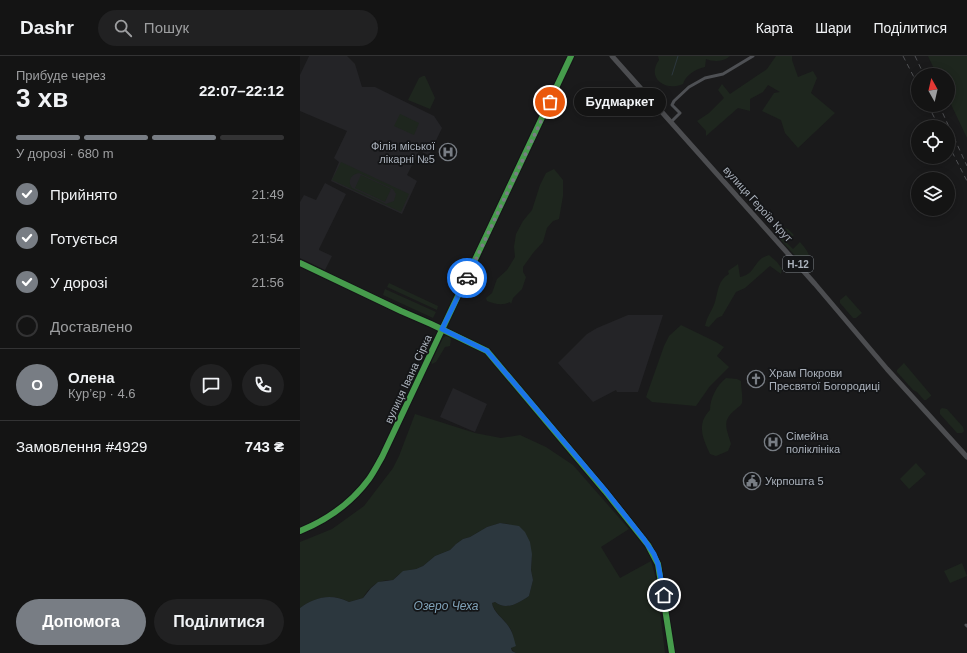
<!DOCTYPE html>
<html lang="uk">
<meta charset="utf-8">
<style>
:root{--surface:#141414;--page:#212122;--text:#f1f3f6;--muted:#9d9ea0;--line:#333334;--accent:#787d84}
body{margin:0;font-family:Helvetica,sans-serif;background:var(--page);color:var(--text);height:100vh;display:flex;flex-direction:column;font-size:15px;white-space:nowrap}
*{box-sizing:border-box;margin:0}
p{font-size:13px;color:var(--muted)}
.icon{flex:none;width:22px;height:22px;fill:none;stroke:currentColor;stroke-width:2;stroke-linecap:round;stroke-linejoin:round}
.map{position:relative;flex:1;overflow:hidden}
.panel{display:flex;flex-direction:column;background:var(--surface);width:300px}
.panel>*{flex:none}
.needle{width:26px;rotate:352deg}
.controls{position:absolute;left:611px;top:12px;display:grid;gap:8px}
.controls a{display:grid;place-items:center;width:44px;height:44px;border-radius:50%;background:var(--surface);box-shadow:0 2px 10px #0003,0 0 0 1px var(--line);font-size:20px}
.pin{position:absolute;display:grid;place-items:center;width:34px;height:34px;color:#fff;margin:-17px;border:2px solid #fff;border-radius:50%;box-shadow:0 1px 4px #0007}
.courier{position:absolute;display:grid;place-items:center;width:40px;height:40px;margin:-20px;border:3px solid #1a73e8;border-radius:50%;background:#fff;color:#222;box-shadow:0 1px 5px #0007}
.bubble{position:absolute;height:28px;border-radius:14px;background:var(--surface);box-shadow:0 2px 10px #0003,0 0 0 1px var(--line);font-size:13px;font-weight:600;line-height:28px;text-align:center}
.head em{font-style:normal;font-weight:600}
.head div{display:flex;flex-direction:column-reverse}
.head{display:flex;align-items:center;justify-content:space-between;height:68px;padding:0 16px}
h1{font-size:26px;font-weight:600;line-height:30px}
.bar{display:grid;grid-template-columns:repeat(4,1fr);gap:6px 4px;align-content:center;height:48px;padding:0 16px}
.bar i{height:5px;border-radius:3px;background:var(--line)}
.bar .current{background:var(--accent)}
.bar p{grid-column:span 4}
.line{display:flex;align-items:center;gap:10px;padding:0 16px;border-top:1px solid var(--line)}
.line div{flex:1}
.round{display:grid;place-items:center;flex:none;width:42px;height:42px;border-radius:21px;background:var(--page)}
ol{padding:0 16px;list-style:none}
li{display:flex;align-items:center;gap:12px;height:44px}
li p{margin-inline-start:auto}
li .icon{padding:4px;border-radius:50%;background:var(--accent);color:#fff;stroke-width:4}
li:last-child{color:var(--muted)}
li i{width:22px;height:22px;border:2px solid var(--line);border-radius:50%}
.action{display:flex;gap:8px;margin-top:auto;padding:8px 16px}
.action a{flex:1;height:46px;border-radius:24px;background:var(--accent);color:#fff;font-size:16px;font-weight:600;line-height:46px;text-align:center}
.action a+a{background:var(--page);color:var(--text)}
header{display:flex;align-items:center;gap:24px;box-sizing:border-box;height:56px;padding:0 20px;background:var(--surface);border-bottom:1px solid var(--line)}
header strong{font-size:19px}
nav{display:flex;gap:22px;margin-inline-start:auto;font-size:14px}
.search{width:280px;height:36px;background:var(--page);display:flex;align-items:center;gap:10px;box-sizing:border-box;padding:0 14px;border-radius:22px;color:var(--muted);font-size:15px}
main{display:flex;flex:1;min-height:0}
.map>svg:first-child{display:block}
</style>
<header>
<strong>Dashr</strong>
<div class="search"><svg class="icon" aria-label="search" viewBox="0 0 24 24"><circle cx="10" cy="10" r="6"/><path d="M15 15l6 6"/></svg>Пошук</div>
<nav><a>Карта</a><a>Шари</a><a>Поділитися</a></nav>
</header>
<main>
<section class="panel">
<div class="head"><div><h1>3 хв</h1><p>Прибуде через</p></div><em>22:07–22:12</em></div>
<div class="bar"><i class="current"></i><i class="current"></i><i class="current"></i><i></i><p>У дорозі · 680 m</p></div>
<ol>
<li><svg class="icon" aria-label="check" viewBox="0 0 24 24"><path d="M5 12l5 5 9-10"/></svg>Прийнято<p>21:49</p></li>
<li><svg class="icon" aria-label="check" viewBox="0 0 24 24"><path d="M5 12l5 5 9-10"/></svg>Готується<p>21:54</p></li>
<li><svg class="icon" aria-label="check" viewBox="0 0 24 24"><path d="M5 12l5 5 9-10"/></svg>У дорозі<p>21:56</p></li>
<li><i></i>Доставлено</li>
</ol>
<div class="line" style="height:72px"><b class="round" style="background:var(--accent);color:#fff">О</b><div><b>Олена</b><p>Кур’єр · 4.6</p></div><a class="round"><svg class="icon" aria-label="chat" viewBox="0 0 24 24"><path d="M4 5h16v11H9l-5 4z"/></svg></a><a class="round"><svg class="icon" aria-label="phone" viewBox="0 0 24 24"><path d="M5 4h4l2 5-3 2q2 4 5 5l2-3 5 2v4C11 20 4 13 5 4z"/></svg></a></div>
<div class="line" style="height:52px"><div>Замовлення #4929</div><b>743 ₴</b></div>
<div class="action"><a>Допомога</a><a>Поділитися</a></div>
</section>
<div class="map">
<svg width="667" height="597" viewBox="0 0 667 597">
<rect width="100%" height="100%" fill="#1a1a1b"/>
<path fill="#242427" d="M 9,0 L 47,0 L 55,8 L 62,31 L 75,31 L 134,60 L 142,72 L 129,99 L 119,95 L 107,119 L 117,125 L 102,158 L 31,125 L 39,106 L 34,102 L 47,75 L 0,55 L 0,19 Z
M 25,127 L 46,138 L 19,193 L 19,194 L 32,200 L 25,214 L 0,202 L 0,146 L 4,139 L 16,144 Z
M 328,259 L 363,259 L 338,336 L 317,336 L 316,334 L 293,346 L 258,307 L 287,278 L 297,272 Z
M 153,332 L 187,348 L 175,376 L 140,361 Z"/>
<path fill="#1e261e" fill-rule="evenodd" d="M 358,0 L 430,0 C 424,6 413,6 406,3 L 405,11 C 395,13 386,19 383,28 C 365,36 346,22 359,4 Z
M 476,0 L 492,0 L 492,4 L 498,21 L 513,15 L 517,22 L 511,37 L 535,57 L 498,92 L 485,77 L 481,64 L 462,55 L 474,37 L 480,36 L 468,29 L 463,36 L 450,43 L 450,55 L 438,52 L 406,80 L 406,75 L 397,65 L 409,57 L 424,42 L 418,34 L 422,28 L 430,38 L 467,13 Z
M 628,0 L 667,0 L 667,82 L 648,42 L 648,19 L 637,19 Z
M 123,20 L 125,20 L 135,42 L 130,53 L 108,44 L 119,22 Z
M 100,58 L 119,67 L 114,79 L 94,70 Z
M 41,106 L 109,138 L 101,156 L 32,124 ZM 59,117 L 93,133 L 96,138 L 94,145 L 86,148 L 52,132 C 47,125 51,118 59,117 Z
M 254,113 L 263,124 L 263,140 L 259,163 L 253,165 L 247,172 L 243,186 L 233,197 L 223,211 L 223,216 L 226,221 L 222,233 L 213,242 L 211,248 L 210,246 C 202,250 195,248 187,245 L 186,242 L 192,237 L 197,223 L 207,214 L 215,201 L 214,191 L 216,178 L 223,165 L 232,154 L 240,129 L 246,117 Z
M 61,119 L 91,133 L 85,146 L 55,132 Z
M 484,172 L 488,173 L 494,179 L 486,186 L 493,193 L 500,186 C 505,192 518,206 500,205 L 479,182 C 478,176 480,174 484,172 Z
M 469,199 L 477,206 L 482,213 L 481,218 L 470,210 L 445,232 L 436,236 L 422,260 L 417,262 L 409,271 L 405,270 C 407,260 412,255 415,246 C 418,236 418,224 429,218 L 428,215 L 438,208 L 440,221 C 453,219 454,208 462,202 C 464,201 466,200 469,199 Z
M 89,227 L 138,250 L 137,254 L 87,231 Z
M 85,233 L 136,256 L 133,262 L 83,239 Z
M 546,239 L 562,257 L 556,262 L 553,262 L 540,247 L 540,244 Z
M 381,269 L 416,286 L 424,291 L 417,300 L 429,311 L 410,330 L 396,350 L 352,346 L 346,341 L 364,290 L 369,280 Z
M 146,280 L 149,281 L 151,283 L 150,290 L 145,291 L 136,306 L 132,308 L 131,306 L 143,282 Z
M 604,307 L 631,339 L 631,340 L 626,344 L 624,344 L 617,336 L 613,334 L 597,316 L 597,314 Z
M 426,322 L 437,323 L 441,325 C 441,331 443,342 442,347 C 441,350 438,351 435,354 C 421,365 427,373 431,388 L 428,395 L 416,400 L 410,398 C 403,383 396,368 410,354 C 410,342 417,329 426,322 Z
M 642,352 L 647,353 L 663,371 L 664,375 L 662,377 L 657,377 L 640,358 L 640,354 Z
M 115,358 L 175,377 L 201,382 L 220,379 L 246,391 L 273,409 L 329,473 L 301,491 L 320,522 L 351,505 L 356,523 L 365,597 L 216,597 C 207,592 214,587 213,580 C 213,579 211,574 211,574 C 206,564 194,557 192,547 L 195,546 C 206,555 219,547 229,540 L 233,524 L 231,514 L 232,498 L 209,468 L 200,467 L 187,471 L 170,481 L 163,483 L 156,488 L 150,494 L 135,500 L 123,510 L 116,513 L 110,514 L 98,519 L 93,524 C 80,523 69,530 63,542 L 49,546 C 32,537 15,541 0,552 L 0,486 L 32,473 L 64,450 L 93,412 L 99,400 Z
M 616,407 L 626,418 L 609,433 L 600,423 Z
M 662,507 L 667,520 L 650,527 L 644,515 Z"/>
<path fill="#2c373e" d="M 200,467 L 219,470 L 225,476 L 230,486 L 232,498 L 231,514 L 233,524 L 229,540 C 219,547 206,555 195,546 L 192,547 C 193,556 204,563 209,571 C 213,577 214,583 216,590 L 211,592 L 212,595 L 216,597 L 0,597 L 0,552 C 15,541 31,537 49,546 L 63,542 L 71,532 L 78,526 L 93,524 L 103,515 L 116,513 L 123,510 L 135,500 L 150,494 L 156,488 L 163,483 L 170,481 L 187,471 Z"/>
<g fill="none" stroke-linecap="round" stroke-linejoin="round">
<path stroke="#2c373e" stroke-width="1" d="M 372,19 L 378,0"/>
<path stroke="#4e5054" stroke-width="3" d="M 371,66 L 380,57 L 372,49 L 374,45 L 389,31 L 405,22 L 423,18 L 453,0
M 142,273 L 187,295 L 305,435 L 343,482 L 354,498 L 358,508 L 372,597
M 666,569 L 667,570"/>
<path stroke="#4e4f52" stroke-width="4.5" d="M 0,207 L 142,273
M 0,475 C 27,464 52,446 69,423 C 74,416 78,408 82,401 L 271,0"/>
<path stroke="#4c4d50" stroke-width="5" d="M 312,0 L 515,228 L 587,313 L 667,401"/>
<path stroke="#4f5053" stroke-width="1" stroke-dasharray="5 4" stroke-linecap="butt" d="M 603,0 L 618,29
M 615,0 L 624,19
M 628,49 L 639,71
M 639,49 L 667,110
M 648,88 L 667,125"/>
<defs>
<path id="cycleway" d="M 0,207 L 101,255 L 131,268 L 187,295 L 305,435 L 348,489 L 358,508 L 372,597
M 0,475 C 27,464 52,446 69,423 C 74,416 78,408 82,401 L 271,0"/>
</defs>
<use href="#cycleway" stroke="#141517" stroke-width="8"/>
<use href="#cycleway" stroke="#469c4c" stroke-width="6"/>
</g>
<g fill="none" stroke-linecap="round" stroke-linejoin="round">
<path stroke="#787d84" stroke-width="4" stroke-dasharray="0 7.2" d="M 167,222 L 250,46"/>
<path stroke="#1a73e8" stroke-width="5" d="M 167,222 L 142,273 L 187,295 L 305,434 L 343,482 L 354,498 L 358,508 L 364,539"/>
</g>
<defs>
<symbol id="hospital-ring" viewBox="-11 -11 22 22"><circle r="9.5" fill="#141517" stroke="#787d84" stroke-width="1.5"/><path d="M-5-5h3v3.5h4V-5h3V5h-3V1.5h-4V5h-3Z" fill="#787d84"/></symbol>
<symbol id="church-ring" viewBox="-11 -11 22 22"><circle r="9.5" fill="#141517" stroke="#787d84" stroke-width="1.5"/><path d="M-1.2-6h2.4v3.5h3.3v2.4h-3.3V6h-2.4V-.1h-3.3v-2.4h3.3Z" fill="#787d84"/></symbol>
<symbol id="civic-ring" viewBox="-11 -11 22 22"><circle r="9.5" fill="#141517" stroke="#787d84" stroke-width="1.5"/><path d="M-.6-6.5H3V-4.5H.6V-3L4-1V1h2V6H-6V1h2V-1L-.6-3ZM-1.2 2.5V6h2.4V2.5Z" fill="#787d84"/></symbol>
</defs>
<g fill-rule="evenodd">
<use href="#hospital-ring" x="138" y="86" width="20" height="20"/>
<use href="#church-ring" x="446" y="313" width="20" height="20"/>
<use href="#hospital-ring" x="463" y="376" width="20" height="20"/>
<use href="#civic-ring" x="442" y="415" width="20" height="20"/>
</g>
<g text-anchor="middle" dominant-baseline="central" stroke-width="3.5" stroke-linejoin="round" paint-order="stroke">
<rect fill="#141517" stroke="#7e838a" stroke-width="1" x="483" y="200" width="30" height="16" rx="3"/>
<g font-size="10" font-weight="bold" fill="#abb2bc">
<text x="498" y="208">Н-12</text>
</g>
<g font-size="11" fill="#abb2bc" stroke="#141517" text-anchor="start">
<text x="135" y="90" text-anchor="end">Філія міської<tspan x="135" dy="13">лікарні №5</tspan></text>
<text x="469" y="317">Храм Покрови<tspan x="469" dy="13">Пресвятої Богородиці</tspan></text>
<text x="486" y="380">Сімейна<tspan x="486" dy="13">поліклініка</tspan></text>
<text x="465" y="425">Укрпошта 5</text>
</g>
<g font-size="11" fill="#abb2bc" stroke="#141517">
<text transform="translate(458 148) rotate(48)">вулиця Героїв Крут</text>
<text transform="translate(108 323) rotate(-65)">вулиця Івана Сірка</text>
</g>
<g font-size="12" font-style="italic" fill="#81a3b9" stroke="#141517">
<text x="146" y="550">Озеро Чеха</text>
</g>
</g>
</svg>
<div class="controls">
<a><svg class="needle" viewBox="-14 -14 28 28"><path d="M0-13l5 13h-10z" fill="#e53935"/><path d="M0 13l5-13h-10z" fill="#9d9ea0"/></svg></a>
<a><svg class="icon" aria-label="locate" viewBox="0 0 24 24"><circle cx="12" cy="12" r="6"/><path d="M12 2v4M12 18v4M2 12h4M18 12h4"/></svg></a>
<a><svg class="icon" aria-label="layers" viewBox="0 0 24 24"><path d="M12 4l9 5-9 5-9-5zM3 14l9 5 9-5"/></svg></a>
</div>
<div class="pin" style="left:250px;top:46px;background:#ea580c"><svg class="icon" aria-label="bag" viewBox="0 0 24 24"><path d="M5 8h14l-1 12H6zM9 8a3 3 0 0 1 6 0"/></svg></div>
<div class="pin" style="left:364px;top:539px;background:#1f2937"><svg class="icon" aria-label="home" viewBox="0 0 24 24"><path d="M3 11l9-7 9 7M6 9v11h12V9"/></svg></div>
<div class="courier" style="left:167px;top:222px"><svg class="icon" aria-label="car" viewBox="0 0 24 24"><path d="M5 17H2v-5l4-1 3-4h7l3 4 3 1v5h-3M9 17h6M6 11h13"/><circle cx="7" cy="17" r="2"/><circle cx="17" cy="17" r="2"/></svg></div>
<div class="bubble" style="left:274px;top:32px;width:92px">Будмаркет</div>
</div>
</main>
